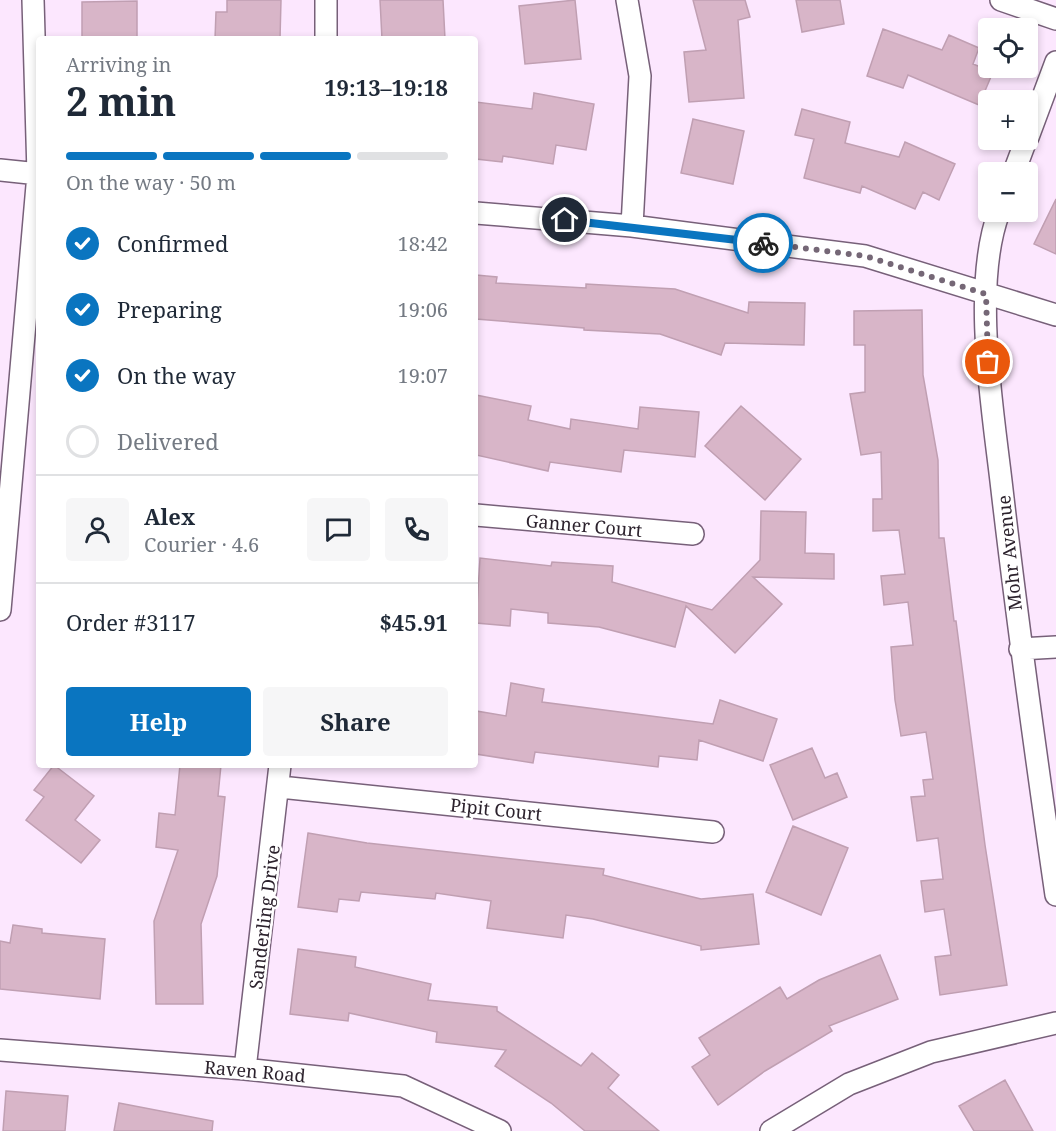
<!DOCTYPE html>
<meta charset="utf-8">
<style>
:root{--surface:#fff;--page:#f6f6f7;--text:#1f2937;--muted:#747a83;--line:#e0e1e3;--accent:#0a75c0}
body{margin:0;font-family:"Noto Serif",serif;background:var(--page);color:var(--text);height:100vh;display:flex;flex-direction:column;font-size:22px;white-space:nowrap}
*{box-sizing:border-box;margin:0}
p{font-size:20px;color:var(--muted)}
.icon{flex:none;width:33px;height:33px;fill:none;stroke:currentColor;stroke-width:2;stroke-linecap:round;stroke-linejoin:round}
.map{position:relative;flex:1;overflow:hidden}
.drawer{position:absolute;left:36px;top:36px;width:442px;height:732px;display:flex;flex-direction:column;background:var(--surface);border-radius:6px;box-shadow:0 3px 9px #0003}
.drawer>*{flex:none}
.buttons{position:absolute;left:978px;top:18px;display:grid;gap:12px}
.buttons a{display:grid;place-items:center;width:60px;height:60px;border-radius:6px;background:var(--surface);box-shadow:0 3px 9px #0003;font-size:30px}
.pin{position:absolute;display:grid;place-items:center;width:51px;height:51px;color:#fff;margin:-26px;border:3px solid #fff;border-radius:50%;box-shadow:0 2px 6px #0007}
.courier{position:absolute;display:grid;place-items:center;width:60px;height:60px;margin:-30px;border:4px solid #0a75c0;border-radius:50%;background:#fff;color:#222;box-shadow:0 2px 8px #0007}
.summary em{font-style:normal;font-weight:700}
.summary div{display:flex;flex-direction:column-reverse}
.summary{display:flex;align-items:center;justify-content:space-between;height:102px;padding:0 30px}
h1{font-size:39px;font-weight:700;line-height:45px}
.bar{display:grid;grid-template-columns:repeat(4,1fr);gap:9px 6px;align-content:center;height:72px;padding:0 30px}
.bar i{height:8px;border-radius:4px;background:var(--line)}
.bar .on{background:var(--accent)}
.bar p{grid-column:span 4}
.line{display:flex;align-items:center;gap:15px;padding:0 30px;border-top:2px solid var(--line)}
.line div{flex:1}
.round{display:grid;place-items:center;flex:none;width:63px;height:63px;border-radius:6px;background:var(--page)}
ol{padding:0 30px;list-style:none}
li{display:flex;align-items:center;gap:18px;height:66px}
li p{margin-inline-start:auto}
li .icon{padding:6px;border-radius:50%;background:var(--accent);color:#fff;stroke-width:4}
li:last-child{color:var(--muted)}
li i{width:33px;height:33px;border:3px solid var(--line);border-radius:50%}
.action{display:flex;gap:12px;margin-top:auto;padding:12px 30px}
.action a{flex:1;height:69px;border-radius:6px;background:var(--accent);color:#fff;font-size:24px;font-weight:700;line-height:69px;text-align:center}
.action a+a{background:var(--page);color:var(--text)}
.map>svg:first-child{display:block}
</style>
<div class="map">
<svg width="1056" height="1131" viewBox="0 0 1056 1131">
<rect width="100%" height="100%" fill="#fce7fe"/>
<path fill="#d8b5c8" stroke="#c09fb2" stroke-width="1.5" d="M 227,0 L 281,0 L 280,39 L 215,39 L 216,12 L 227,12 Z
M 380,0 L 443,0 L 445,39 L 382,39 Z
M 575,0 L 581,59 L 525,64 L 519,6 Z
M 693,0 L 745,0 L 750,17 L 738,20 L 744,98 L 689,102 L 684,52 L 706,50 Z
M 796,0 L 840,0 L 844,24 L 802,32 Z
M 137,1 L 137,39 L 82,39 L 82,2 Z
M 883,29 L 942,50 L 949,35 L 979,48 L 973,64 L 993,72 L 979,105 L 908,75 L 903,88 L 867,76 Z
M 534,93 L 594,104 L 586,150 L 556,145 L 553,164 L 503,156 L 502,162 L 476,159 L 476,102 L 532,109 Z
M 802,109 L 850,122 L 845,143 L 899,157 L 905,142 L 955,164 L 939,200 L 923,192 L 915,209 L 862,186 L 860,193 L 804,178 L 814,139 L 795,135 Z
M 693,119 L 744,131 L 733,184 L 681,173 Z
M 1056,199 L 1056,254 L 1034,244 Z
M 476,275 L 497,277 L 496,283 L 586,288 L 586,284 L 675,289 L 748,313 L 749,302 L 805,303 L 804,345 L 725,343 L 721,355 L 660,334 L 584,330 L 584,328 L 476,319 Z
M 922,310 L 923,375 L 938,460 L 939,538 L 944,538 L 954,621 L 956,621 L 985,845 L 1007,985 L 940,995 L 935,957 L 951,955 L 944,909 L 925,912 L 921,881 L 943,879 L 938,838 L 917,841 L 911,797 L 925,796 L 923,780 L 933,779 L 926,732 L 901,736 L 895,700 L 891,647 L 913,645 L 908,602 L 884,605 L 881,576 L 905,574 L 899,530 L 873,531 L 873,499 L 882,499 L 881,452 L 861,455 L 850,394 L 865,392 L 865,345 L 854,345 L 854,311 Z
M 476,395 L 531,406 L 528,420 L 570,429 L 571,419 L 638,429 L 640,407 L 699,412 L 695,457 L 624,450 L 621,472 L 550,462 L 548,471 L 476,455 Z
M 741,406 L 801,459 L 765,500 L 705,446 Z
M 761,511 L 806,512 L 805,553 L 834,554 L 834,579 L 753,577 L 782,604 L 735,653 L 686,606 L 675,647 L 599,627 L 548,623 L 548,613 L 511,609 L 510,626 L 476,623 L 480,558 L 551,566 L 552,562 L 613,566 L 612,582 L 712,610 L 760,560 Z
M 511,683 L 544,689 L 542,702 L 713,724 L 720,700 L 777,719 L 763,761 L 699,740 L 697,760 L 659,756 L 658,767 L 535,752 L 533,763 L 476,754 L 476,711 L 506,716 Z
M 812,748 L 825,778 L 837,773 L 847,797 L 793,820 L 770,765 Z
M 54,765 L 94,796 L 75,820 L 100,840 L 81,863 L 26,820 L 44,797 L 34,790 Z
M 180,765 L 221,765 L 218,796 L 225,797 L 217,876 L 201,924 L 203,1004 L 156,1004 L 154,921 L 178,850 L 156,847 L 159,813 L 175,815 Z
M 793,826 L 848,848 L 821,915 L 766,892 Z
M 308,833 L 367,843 L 604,869 L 603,875 L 701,899 L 753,894 L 759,944 L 701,950 L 701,946 L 593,919 L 566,915 L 563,938 L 487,928 L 491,901 L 436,893 L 435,899 L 361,892 L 359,901 L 339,899 L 337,912 L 298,907 Z
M 13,925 L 42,929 L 42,933 L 105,939 L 100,999 L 0,989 L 0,941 L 10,943 Z
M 298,949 L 356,957 L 355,967 L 431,984 L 428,1000 L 497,1007 L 497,1011 L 581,1066 L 592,1053 L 619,1075 L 608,1088 L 659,1131 L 585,1131 L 551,1103 L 495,1066 L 506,1050 L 436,1042 L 437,1032 L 349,1013 L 348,1021 L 290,1014 Z
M 880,955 L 898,999 L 829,1026 L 832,1031 L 765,1071 L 718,1105 L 692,1067 L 710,1055 L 699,1038 L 780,987 L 787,999 L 819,980 Z
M 1005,1080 L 1033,1131 L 974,1131 L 959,1106 Z
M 6,1091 L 68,1096 L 65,1131 L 3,1131 Z
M 119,1103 L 213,1121 L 212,1131 L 114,1131 Z"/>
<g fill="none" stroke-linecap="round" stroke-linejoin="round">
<defs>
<path id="minor" d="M 627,0 L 640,76 L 632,226
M 1001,0 L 1056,19
M 326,39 L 326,0
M 1028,137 L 1056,62
M 0,170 L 39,174
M 1014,172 L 1026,140
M 999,212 C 972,284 992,404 1001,481 C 1017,620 1036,757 1056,895
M 476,213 L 632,226 L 865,256 L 1056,315
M 476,515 L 693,534
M 0,610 L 38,174 L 33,0
M 1020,649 L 1056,647
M 280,787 L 713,832
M 0,1050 L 245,1069 L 403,1086 L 500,1131
M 245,1069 L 280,765
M 771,1131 L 849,1084 L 931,1052 L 1056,1023"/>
</defs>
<use href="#minor" stroke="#776079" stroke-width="24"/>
<use href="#minor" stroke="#fff" stroke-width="21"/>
</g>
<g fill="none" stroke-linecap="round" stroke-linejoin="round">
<path stroke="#756776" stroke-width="6" stroke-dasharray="0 10.8" d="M 763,243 L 865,256 L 986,294 L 988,362"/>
<path stroke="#0a75c0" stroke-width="8" d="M 565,220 L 763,243"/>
</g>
<g text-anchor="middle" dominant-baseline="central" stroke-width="5" stroke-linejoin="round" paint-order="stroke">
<g font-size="18" fill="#2c222d" stroke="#fff">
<text transform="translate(584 525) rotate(5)">Ganner Court</text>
<text transform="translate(1009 553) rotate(-96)">Mohr Avenue</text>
<text transform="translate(496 809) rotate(6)">Pipit Court</text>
<text transform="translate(264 917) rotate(-83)">Sanderling Drive</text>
<text transform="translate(255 1071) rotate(5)">Raven Road</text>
</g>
</g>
</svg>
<div class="buttons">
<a><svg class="icon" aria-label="locate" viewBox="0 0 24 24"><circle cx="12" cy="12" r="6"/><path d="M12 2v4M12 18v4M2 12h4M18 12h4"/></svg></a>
<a>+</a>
<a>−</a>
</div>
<div class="pin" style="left:988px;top:362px;background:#ea580c"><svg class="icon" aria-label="bag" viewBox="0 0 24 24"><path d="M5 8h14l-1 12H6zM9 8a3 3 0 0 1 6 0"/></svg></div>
<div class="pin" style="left:565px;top:220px;background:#1f2937"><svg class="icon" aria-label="home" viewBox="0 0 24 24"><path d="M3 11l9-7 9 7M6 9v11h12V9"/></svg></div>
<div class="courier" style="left:763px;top:243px"><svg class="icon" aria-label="bike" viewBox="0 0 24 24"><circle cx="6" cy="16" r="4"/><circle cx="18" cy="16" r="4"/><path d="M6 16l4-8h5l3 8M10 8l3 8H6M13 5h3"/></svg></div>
<section class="drawer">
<div class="summary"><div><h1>2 min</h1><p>Arriving in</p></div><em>19:13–19:18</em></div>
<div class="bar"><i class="on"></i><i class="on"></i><i class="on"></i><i></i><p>On the way · 50 m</p></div>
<ol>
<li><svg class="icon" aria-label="check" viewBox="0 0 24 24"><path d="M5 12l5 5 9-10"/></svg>Confirmed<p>18:42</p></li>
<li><svg class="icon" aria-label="check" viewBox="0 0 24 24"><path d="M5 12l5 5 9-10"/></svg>Preparing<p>19:06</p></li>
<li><svg class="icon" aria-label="check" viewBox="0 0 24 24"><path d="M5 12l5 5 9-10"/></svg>On the way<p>19:07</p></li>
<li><i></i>Delivered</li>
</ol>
<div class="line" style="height:108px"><a class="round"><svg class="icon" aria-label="person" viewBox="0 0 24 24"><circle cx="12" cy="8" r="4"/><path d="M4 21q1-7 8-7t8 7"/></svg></a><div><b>Alex</b><p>Courier · 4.6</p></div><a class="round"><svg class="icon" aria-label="chat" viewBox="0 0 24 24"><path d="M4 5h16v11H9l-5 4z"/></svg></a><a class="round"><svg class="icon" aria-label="phone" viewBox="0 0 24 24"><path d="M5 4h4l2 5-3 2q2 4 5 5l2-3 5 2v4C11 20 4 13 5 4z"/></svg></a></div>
<div class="line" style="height:78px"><div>Order #3117</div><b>$45.91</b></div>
<div class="action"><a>Help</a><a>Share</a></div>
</section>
</div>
